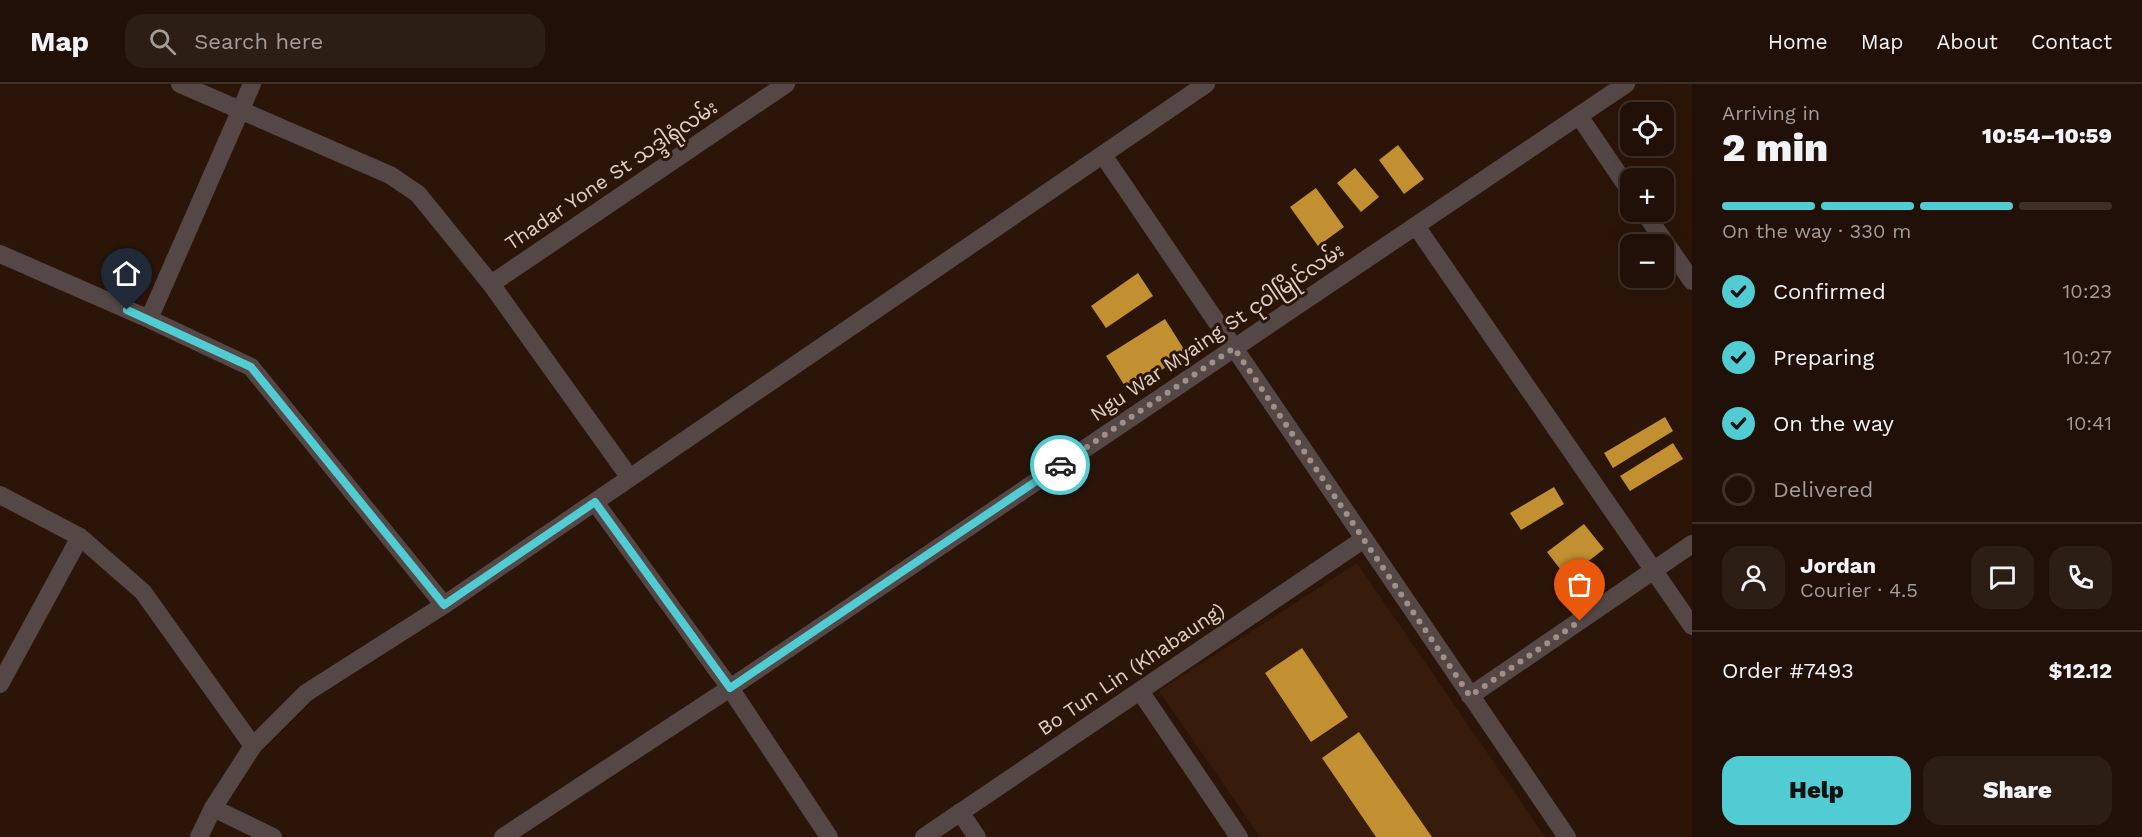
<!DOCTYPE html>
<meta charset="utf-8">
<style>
:root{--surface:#201007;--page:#2d1e15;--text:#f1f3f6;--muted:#a29d9b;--line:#3d3028;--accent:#51ccd2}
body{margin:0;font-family:"Work Sans","Noto Sans Myanmar",sans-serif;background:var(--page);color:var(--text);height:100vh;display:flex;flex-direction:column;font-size:22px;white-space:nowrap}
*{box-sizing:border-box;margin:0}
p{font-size:20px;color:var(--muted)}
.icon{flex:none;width:33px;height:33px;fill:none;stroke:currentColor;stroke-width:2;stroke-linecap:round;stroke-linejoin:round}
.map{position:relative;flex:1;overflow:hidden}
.sheet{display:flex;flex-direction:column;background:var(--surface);width:450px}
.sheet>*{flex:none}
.fabs{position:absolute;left:1620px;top:18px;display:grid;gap:12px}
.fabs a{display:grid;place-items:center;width:54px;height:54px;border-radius:12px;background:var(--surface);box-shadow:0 6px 24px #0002,0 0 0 2px var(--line);font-size:30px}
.pin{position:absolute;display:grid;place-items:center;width:51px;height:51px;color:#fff;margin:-62px -26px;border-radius:50% 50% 50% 0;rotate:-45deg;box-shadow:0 0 6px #0007}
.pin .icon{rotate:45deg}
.courier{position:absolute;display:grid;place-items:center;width:60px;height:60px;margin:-30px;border:4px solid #51ccd2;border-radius:50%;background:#fff;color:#222;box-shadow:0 2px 8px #0007}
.summary em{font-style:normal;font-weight:800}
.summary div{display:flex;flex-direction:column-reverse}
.summary{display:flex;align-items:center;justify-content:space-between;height:102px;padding:0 30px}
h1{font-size:39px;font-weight:800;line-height:45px}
.bar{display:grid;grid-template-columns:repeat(4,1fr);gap:9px 6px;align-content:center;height:72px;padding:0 30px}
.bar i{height:8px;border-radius:4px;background:var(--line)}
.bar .current{background:var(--accent)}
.bar p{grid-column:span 4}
.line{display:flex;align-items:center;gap:15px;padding:0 30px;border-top:2px solid var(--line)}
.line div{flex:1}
.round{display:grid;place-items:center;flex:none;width:63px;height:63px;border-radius:18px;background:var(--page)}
ol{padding:0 30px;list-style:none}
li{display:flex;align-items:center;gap:18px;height:66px}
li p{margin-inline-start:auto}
li .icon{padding:6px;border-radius:50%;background:var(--accent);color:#111;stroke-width:4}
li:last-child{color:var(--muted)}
li i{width:33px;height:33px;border:3px solid var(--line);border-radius:50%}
.action{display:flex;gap:12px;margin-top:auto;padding:12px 30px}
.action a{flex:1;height:69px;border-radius:18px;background:var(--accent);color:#111;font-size:24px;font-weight:800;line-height:69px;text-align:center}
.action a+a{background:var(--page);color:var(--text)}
header{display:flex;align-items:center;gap:36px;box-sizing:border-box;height:84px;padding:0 30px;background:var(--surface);border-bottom:2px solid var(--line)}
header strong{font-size:28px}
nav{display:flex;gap:33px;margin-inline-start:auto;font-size:21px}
.search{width:420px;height:54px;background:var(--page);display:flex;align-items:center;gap:15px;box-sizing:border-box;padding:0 21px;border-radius:18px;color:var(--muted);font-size:22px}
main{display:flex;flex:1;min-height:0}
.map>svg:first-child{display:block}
</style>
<header>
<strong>Map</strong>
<div class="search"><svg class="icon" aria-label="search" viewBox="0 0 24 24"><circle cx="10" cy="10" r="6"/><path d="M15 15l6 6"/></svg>Search here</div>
<nav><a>Home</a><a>Map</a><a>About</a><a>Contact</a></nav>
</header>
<main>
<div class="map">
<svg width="1692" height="753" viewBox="0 0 1692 753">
<rect width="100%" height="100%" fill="#2b1509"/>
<path fill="#371b0b" d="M 1357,479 L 1545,753 L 1260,753 L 1159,607 Z"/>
<path fill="#c29030" d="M 1398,61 L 1424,95 L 1404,110 L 1379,76 Z
M 1355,84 L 1379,113 L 1361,128 L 1337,99 Z
M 1316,104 L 1344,143 L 1318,162 L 1290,123 Z
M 1138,189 L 1153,212 L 1106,244 L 1091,222 Z
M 1165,235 L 1187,270 L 1128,307 L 1106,272 Z
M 1665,333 L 1673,347 L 1613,384 L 1604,369 Z
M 1673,359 L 1683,375 L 1630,407 L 1620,392 Z
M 1554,403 L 1564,420 L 1521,446 L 1510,429 Z
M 1584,440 L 1604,465 L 1567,494 L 1547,468 Z
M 1302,564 L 1348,633 L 1311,658 L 1265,589 Z
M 1359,648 L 1432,753 L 1376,753 L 1322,674 Z"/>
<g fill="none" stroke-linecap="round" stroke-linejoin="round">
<path stroke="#544746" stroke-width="18" d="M 180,0 L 390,91 L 418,110 L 491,200 L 630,394
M 1579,32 L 1630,107
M 1103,71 L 1567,753
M 1644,128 L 1692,197
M 1416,142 L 1692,542
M 0,170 L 149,235 L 251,283 L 444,521
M 491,200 L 786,0
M 149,235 L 252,0
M 0,411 L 80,453 L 143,508 L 253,662
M 595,418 L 730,604 L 829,753
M 0,600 L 80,453
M 1140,607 L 1239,753
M 1470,612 L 1692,460
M 213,724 L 273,753
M 960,728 L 977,753
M 199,753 L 213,724 L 253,662 L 306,609 L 444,521 L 1206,0
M 503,753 L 730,604 L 1626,0
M 924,753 L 1364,455"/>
</g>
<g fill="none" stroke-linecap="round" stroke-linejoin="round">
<path stroke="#a18f85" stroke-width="6" stroke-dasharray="0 10.8" d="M 1060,381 L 1234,264 L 1470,612 L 1580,537"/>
<path stroke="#51ccd2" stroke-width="8" d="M 127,226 L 251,283 L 444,521 L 595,418 L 730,604 L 1060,381"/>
</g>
<g text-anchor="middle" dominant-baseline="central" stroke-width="6" stroke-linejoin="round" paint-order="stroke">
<g font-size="20" fill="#e0d1c8" stroke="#2b1509">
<text transform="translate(611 91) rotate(-34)">Thadar Yone St သဒ္ဒါရုံလမ်း</text>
<text transform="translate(1217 248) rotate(-34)">Ngu War Myaing St ငုဝါမြိုင်လမ်း</text>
<text transform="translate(1131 585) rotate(-34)">Bo Tun Lin (Khabaung)</text>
</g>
</g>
</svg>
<div class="fabs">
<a><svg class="icon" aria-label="locate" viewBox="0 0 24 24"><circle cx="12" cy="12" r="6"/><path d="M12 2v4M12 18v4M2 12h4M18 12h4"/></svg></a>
<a>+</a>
<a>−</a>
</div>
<div class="pin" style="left:1580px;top:537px;background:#ea580c"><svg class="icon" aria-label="bag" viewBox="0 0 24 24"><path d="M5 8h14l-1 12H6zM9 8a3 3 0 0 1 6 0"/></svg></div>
<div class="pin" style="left:127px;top:226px;background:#1f2937"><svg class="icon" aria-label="home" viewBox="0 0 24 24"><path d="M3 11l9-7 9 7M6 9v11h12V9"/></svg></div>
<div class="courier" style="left:1060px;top:381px"><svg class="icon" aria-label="car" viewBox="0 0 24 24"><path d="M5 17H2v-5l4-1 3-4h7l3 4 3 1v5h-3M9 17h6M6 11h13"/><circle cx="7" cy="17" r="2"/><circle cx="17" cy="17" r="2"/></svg></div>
</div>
<section class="sheet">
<div class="summary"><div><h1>2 min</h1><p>Arriving in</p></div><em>10:54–10:59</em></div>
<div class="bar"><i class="current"></i><i class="current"></i><i class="current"></i><i></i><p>On the way · 330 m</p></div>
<ol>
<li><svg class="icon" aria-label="check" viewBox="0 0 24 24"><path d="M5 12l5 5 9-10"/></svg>Confirmed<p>10:23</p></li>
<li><svg class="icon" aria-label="check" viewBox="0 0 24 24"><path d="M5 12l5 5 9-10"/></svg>Preparing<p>10:27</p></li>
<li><svg class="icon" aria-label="check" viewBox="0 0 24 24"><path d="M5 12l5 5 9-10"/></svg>On the way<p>10:41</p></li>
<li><i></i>Delivered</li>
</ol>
<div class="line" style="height:108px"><a class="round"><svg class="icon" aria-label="person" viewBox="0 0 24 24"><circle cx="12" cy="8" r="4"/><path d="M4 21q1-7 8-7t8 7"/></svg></a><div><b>Jordan</b><p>Courier · 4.5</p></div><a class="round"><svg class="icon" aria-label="chat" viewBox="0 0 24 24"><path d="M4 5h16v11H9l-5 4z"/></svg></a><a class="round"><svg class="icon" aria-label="phone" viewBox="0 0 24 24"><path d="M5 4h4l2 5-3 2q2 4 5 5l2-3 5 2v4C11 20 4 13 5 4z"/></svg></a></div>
<div class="line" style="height:78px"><div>Order #7493</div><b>$12.12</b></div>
<div class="action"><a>Help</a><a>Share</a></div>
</section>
</main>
